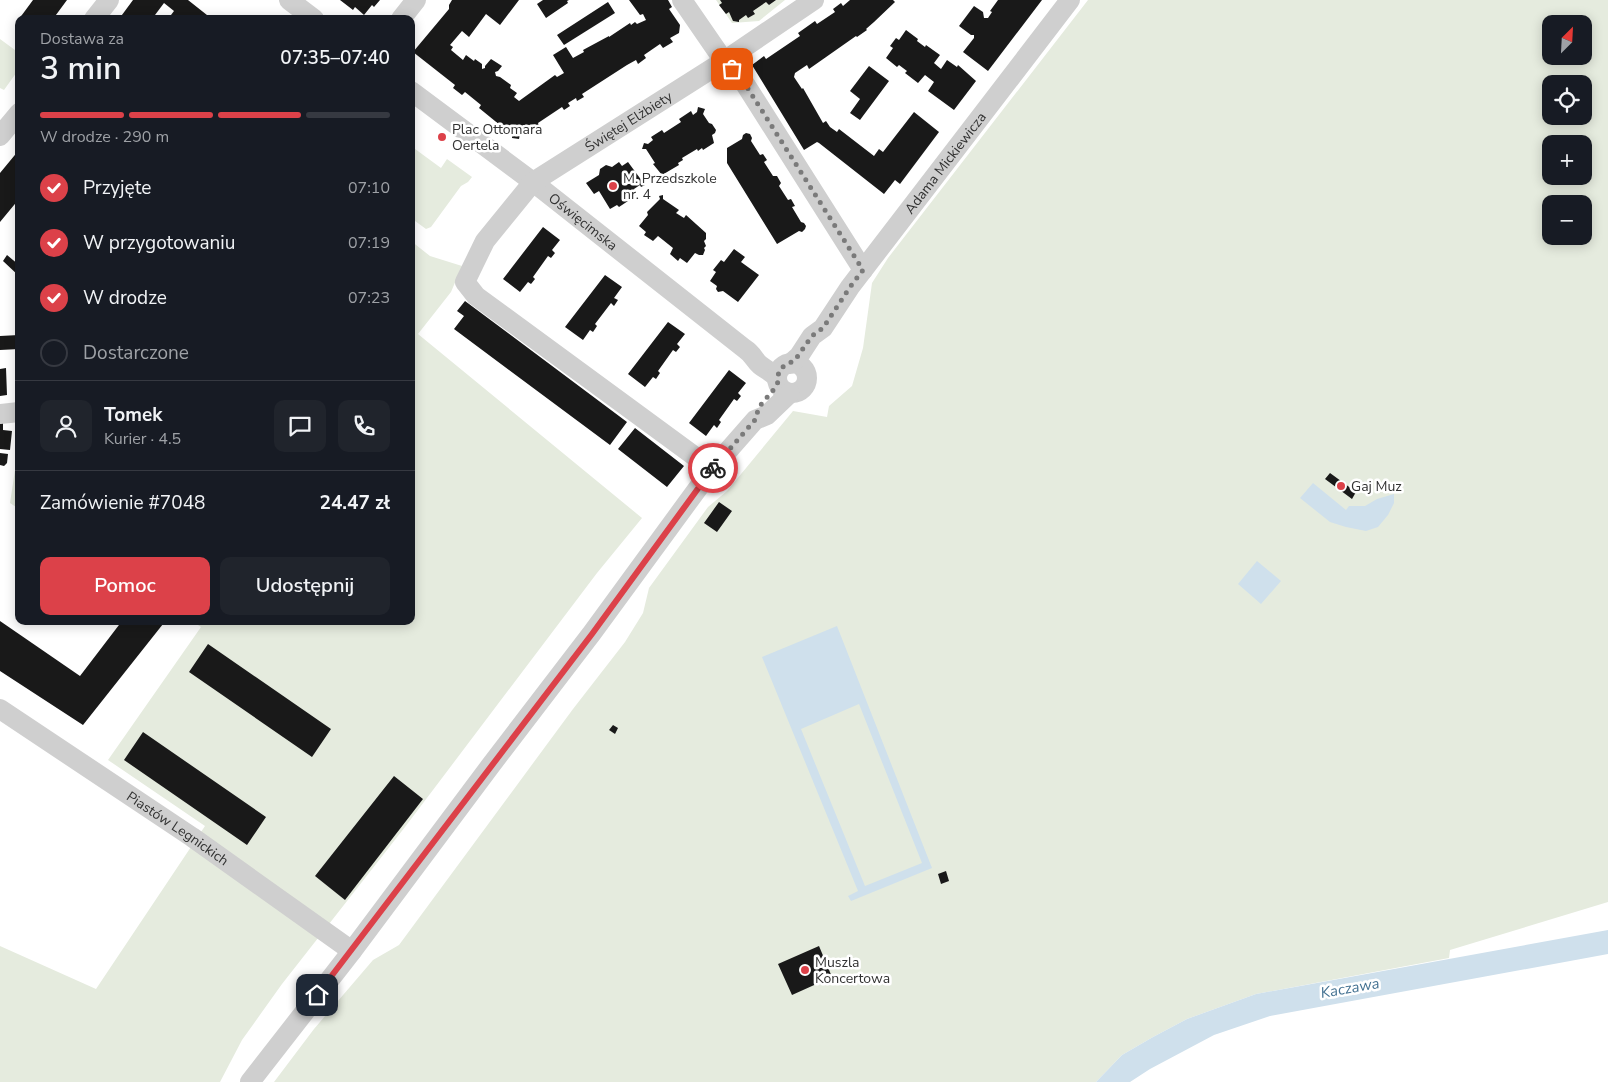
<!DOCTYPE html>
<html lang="pl">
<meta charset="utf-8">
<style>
:root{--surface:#171b24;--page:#20242c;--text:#f1f3f6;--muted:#9ea1a6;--line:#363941;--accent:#dc4149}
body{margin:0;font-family:"Nunito Sans",sans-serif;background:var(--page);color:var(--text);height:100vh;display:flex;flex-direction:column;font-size:19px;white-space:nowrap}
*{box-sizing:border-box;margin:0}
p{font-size:16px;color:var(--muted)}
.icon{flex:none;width:28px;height:28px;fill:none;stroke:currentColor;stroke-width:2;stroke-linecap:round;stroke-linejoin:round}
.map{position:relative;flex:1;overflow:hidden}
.panel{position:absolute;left:15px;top:15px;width:400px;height:610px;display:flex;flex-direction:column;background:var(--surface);border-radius:10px;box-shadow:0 2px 12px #0003}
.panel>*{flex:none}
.needle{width:32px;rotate:24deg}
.tools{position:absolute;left:1542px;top:15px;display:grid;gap:10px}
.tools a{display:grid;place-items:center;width:50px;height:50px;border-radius:10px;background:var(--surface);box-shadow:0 2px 12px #0003;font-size:25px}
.pin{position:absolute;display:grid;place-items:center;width:42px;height:42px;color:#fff;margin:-21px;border-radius:10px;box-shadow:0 2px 8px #0006}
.courier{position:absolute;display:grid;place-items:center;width:50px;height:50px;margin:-25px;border:4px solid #dc4149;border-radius:50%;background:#fff;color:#222;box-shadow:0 1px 6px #0007}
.summary em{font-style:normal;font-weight:600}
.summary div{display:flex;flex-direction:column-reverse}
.summary{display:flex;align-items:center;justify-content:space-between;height:85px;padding:0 25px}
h1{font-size:32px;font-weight:600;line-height:38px}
.bar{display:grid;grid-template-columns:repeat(4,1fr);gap:8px 5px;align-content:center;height:60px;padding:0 25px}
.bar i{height:6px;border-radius:4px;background:var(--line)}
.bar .on{background:var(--accent)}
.bar p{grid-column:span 4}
.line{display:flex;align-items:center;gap:12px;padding:0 25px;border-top:1px solid var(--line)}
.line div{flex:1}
.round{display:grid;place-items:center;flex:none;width:52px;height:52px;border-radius:10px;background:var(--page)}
ol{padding:0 25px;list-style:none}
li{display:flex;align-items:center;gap:15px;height:55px}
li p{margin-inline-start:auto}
li .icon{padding:5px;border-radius:50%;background:var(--accent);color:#fff;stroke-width:4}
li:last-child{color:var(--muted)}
li i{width:28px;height:28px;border:2px solid var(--line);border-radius:50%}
.button{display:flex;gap:10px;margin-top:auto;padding:10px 25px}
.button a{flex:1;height:58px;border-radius:10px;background:var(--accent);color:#fff;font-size:20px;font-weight:600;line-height:58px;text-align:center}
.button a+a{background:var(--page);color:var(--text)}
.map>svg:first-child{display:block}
</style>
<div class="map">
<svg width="1608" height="1082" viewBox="0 0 1608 1082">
<rect width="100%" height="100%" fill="#fff"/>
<path fill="#e5ebde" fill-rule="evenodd" d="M 716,0 L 785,0 L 759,21 L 732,23 Z
M 1088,0 L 1608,0 L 1608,902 L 1450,950 L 1449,958 L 1256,994 L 1187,1019 L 1153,1037 L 1122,1055 L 1096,1082 L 274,1082 L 314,1029 L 373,960 L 399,945 L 573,709 L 625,642 L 643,613 L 649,588 L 708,507 L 727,491 L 793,411 L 827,417 L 829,406 L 852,386 L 863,348 L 872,283 L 888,258 ZM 1551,24 L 1584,24 L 1584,56 L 1551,56 ZM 1551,84 L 1584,84 L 1584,116 L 1551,116 ZM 1551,144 L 1584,144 L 1584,176 L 1551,176 ZM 1551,204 L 1584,204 L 1584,236 L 1551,236 Z
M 0,39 L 19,53 L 19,69 L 4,90 L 0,88 Z
M 411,146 L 441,168 L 447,159 L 472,177 L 468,182 L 461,186 L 431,227 L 426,229 L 411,218 L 411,210 L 414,206 L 411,203 Z
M 411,241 L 430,256 L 462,266 L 451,292 L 418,334 L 642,518 L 597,573 L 405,827 L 282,984 L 242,1040 L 220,1082 L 0,1082 L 0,946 L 96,989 L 205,826 L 108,760 L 201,627 L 192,621 L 411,621 Z
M 19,444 L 19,509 L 10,503 Z"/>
<path fill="#cfe0ec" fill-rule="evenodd" d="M 1313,483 L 1346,510 L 1349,506 L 1365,506 L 1377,499 L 1394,494 L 1394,503 L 1388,515 L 1378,527 L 1366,531 L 1346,527 L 1330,522 L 1300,498 Z
M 1257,561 L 1281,581 L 1261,604 L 1238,584 Z
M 837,626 L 932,868 L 851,901 L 848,896 L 858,891 L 762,657 ZM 859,704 L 922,863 L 865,886 L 801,729 Z
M 1608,930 L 1608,954 L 1270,1016 L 1214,1035 L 1150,1069 L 1130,1082 L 1096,1082 L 1122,1055 L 1153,1037 L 1187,1019 L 1256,994 Z"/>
<path fill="#191919" d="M 33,0 L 67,0 L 53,19 L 19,19 Z
M 133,0 L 188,0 L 212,19 L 184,19 L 181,17 L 177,19 L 171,15 L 174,11 L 164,3 L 152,19 L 119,19 Z
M 340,0 L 380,0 L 374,7 L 372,5 L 364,15 L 355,7 L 353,10 Z
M 452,0 L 519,0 L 500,25 L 486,14 L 469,37 L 462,31 L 450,45 L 453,47 L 451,50 L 463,60 L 466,55 L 474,61 L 475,59 L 482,64 L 482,69 L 485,68 L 485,66 L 491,59 L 502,66 L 498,71 L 495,72 L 496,76 L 500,77 L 511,85 L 510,88 L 517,93 L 514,97 L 519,101 L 555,75 L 557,77 L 564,73 L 553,55 L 566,47 L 573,58 L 584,52 L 583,50 L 609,36 L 609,37 L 630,23 L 631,25 L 635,22 L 637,24 L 646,20 L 643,14 L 640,15 L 629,0 L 668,0 L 672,7 L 669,9 L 680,25 L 679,33 L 670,38 L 673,42 L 663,48 L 660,44 L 644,55 L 646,58 L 638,64 L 636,60 L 627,65 L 582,94 L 584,97 L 577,101 L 576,98 L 568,103 L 570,106 L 564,110 L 562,107 L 538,123 L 539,126 L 529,133 L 527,130 L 520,134 L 519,139 L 512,138 L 512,135 L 479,108 L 481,105 L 465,92 L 462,95 L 453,88 L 455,85 L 413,52 L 449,9 L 449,5 Z
M 543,0 L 569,0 L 567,1 L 568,3 L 546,18 L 537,4 Z
M 720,0 L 776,0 L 769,5 L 766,2 L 753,11 L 755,14 L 748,18 L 746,15 L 739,20 L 739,22 L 733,21 L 729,12 L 726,14 L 719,5 L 722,3 Z
M 850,0 L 893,0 L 895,2 L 874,22 L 866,29 L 867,30 L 857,37 L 856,36 L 809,69 L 807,65 L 795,73 L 794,77 L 802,89 L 803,88 L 823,123 L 826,121 L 830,127 L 837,132 L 839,129 L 874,156 L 879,149 L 883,152 L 914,112 L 939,132 L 900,184 L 895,180 L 884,194 L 819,143 L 817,142 L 804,150 L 752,65 L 764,56 L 766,59 L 800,36 L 798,33 L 815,21 L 817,24 L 835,12 L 833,9 L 841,3 L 843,6 Z
M 998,0 L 1042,0 L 988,71 L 963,52 L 974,38 L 974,35 L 971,35 L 959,26 L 974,6 L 983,12 L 984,18 L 988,18 L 992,12 L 990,11 Z
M 608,2 L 615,13 L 564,45 L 557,35 Z
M 906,30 L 918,39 L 917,41 L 925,47 L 926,45 L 940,55 L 934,63 L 941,69 L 947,60 L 957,67 L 958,65 L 976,81 L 954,110 L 928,91 L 934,82 L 925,75 L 918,83 L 905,73 L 907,71 L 899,65 L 897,67 L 886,58 L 893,48 L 890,46 L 896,38 L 899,40 Z
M 869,66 L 889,81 L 860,120 L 850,113 L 860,99 L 850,91 Z
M 698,107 L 705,109 L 703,114 L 709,123 L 712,124 L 716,130 L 715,133 L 712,135 L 714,143 L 703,150 L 702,148 L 698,151 L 697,149 L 682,158 L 683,160 L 678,163 L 679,165 L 662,175 L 653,164 L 655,163 L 646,149 L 642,149 L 644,143 L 648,144 L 653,140 L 651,137 L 662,130 L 664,133 L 681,122 L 679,119 L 691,111 L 693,115 L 697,112 Z
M 746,133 L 750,134 L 752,138 L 751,141 L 760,155 L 763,154 L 767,160 L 764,162 L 773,176 L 777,176 L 781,183 L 779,186 L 788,200 L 791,199 L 795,206 L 792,207 L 801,222 L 804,223 L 806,226 L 805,229 L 802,232 L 799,231 L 777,244 L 727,163 L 727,148 L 742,139 L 743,135 Z
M 19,150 L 19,199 L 0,222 L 0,173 Z
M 619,162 L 622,166 L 628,162 L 645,185 L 641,187 L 640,185 L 634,189 L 637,195 L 619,207 L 617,205 L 610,209 L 599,191 L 594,194 L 586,183 L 599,175 L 600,169 L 606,165 L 612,167 Z
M 663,195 L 663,199 L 679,210 L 676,213 L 684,218 L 686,215 L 706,233 L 706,239 L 704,241 L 706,246 L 704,248 L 705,250 L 703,255 L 699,255 L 695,253 L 687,263 L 680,258 L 678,261 L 670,254 L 673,248 L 658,236 L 653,241 L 644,235 L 646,232 L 639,226 L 648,215 L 647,212 L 660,199 L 659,196 Z
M 543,227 L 560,240 L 552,250 L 555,253 L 551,258 L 548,256 L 533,277 L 535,279 L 531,284 L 528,282 L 520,292 L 503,279 Z
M 734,249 L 745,257 L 741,262 L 759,275 L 738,302 L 723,291 L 718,292 L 716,289 L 717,286 L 710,281 L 716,272 L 713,270 L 721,260 L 724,262 Z
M 7,255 L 19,265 L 19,276 L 3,261 Z
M 605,275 L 622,287 L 614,298 L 618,300 L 614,306 L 611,303 L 595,324 L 597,326 L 593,332 L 590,330 L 583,340 L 565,327 Z
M 465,301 L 627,422 L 610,445 L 454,329 L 464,316 L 457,311 Z
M 668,322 L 685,334 L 677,344 L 680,347 L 676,352 L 673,350 L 658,371 L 660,373 L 656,379 L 653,377 L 645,387 L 628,374 Z
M 19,335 L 19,349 L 0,350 L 0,336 Z
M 6,368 L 7,395 L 0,396 L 0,369 Z
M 15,368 L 19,368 L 19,395 L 16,395 Z
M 729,370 L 746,383 L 738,393 L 741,396 L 737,401 L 734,399 L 719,420 L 721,422 L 717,428 L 714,425 L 706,436 L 689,423 Z
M 0,422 L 3,422 L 3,430 L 12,431 L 10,450 L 0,449 Z
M 635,428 L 684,466 L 667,487 L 618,449 Z
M 0,453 L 8,454 L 7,463 L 4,466 L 0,465 Z
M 1330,473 L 1356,492 L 1352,499 L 1325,479 Z
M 719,502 L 732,511 L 717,532 L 704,523 Z
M 0,621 L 80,676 L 122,621 L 160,621 L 163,624 L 83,725 L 0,671 Z
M 208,644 L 331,729 L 312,757 L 189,672 Z
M 613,725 L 618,728 L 615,734 L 609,730 Z
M 143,732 L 266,817 L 247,845 L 124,760 Z
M 394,776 L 423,799 L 345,900 L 315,876 Z
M 946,871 L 949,881 L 941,884 L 938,874 Z
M 819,946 L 832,977 L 792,995 L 778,964 Z"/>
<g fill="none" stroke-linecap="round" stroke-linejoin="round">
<g stroke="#cfcfcf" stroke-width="20">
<path d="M 289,0 L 314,19"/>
<path d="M 682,0 L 724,61 L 740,76 L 863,270"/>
<path d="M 94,19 L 109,0"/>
<path d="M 401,19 L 416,0"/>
<path id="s1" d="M 411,91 L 533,182 L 745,349 C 753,354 754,360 760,365 C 766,370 772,372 777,378"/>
<path d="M 0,136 L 19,113"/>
<circle cx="792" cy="378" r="15"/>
<path id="s2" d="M 790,364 L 799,356 L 812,336 L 823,328 L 850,287 L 1070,0"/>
<path d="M 0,414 L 19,412"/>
<path id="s3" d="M 712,469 L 476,296 L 465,282 L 485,241 L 533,182 L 724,61 L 814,0"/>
<path id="s4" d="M 0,709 L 192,837 L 352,951"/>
<path d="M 250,1082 L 352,951 L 491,765 L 592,633 L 712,469 L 755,420 L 767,415 L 790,393"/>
</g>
</g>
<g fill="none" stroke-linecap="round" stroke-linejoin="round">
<path stroke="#7a7a7a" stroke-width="5" stroke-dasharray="0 9" d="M 713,468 L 755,420 L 759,407 L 775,388 L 778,382 L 778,375 L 781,368 L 795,360 L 812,336 L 823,328 L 850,287 L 863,270 L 740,76 L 732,69"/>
<path stroke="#dc4149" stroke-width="6" d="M 317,995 L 592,634 L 713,468"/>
</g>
<g fill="#dc4149" stroke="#fff" stroke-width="2">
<circle cx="442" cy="137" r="5"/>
<circle cx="613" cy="186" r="5"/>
<circle cx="1341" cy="486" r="5"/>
<circle cx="805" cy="970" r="5"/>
</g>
<g text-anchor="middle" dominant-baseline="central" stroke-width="5" stroke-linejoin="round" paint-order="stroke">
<g font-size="14" fill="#323232" stroke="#fff">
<text stroke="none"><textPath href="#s3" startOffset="545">Świętej Elżbiety</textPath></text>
<text stroke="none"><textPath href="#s2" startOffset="255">Adama Mickiewicza</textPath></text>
<text stroke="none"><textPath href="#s1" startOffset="216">Oświęcimska</textPath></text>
<text stroke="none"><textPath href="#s4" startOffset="214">Piastów Legnickich</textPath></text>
</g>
<g font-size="14" fill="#323232" stroke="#fff" text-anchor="start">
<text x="452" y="129">Plac Ottomara<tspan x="452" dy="16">Oertela</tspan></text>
<text x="623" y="178">M. Przedszkole<tspan x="623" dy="16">nr. 4</tspan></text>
<text x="1351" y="486">Gaj Muz</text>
<text x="815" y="962">Muszla<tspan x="815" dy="16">Koncertowa</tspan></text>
</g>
<g font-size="15" font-style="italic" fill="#437191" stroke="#fff">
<text transform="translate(1350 988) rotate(-10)">Kaczawa</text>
</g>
</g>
</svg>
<div class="tools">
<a><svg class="needle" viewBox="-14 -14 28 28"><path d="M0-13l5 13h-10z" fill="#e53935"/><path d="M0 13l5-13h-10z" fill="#9ea1a6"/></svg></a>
<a><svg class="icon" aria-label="locate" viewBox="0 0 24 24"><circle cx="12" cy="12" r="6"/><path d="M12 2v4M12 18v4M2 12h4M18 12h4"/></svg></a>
<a>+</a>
<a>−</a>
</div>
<div class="pin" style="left:732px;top:69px;background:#ea580c"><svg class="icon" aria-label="bag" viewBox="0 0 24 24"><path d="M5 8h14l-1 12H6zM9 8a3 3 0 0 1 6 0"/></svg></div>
<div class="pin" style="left:317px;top:995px;background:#1f2937"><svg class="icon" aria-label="home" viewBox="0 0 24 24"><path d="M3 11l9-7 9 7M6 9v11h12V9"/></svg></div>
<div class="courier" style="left:713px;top:468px"><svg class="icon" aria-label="bike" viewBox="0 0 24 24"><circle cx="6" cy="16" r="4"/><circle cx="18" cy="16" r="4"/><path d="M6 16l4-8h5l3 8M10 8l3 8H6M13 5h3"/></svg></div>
<section class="panel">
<div class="summary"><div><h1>3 min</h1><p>Dostawa za</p></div><em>07:35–07:40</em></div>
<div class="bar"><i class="on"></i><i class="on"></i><i class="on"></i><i></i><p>W drodze · 290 m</p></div>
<ol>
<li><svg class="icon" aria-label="check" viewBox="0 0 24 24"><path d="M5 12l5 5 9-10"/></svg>Przyjęte<p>07:10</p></li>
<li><svg class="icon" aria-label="check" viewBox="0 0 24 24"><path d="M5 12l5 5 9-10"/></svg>W przygotowaniu<p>07:19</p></li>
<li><svg class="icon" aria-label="check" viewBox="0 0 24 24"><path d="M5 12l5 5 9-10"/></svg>W drodze<p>07:23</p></li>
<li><i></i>Dostarczone</li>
</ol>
<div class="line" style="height:90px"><a class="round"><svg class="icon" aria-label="person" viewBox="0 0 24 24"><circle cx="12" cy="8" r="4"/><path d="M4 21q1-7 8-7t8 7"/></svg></a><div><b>Tomek</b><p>Kurier · 4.5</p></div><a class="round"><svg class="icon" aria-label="chat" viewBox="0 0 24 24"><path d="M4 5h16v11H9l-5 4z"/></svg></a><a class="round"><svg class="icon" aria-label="phone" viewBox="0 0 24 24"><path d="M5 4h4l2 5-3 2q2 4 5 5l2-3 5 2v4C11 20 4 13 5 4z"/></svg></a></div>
<div class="line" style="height:65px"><div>Zamówienie #7048</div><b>24.47 zł</b></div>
<div class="button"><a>Pomoc</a><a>Udostępnij</a></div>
</section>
</div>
